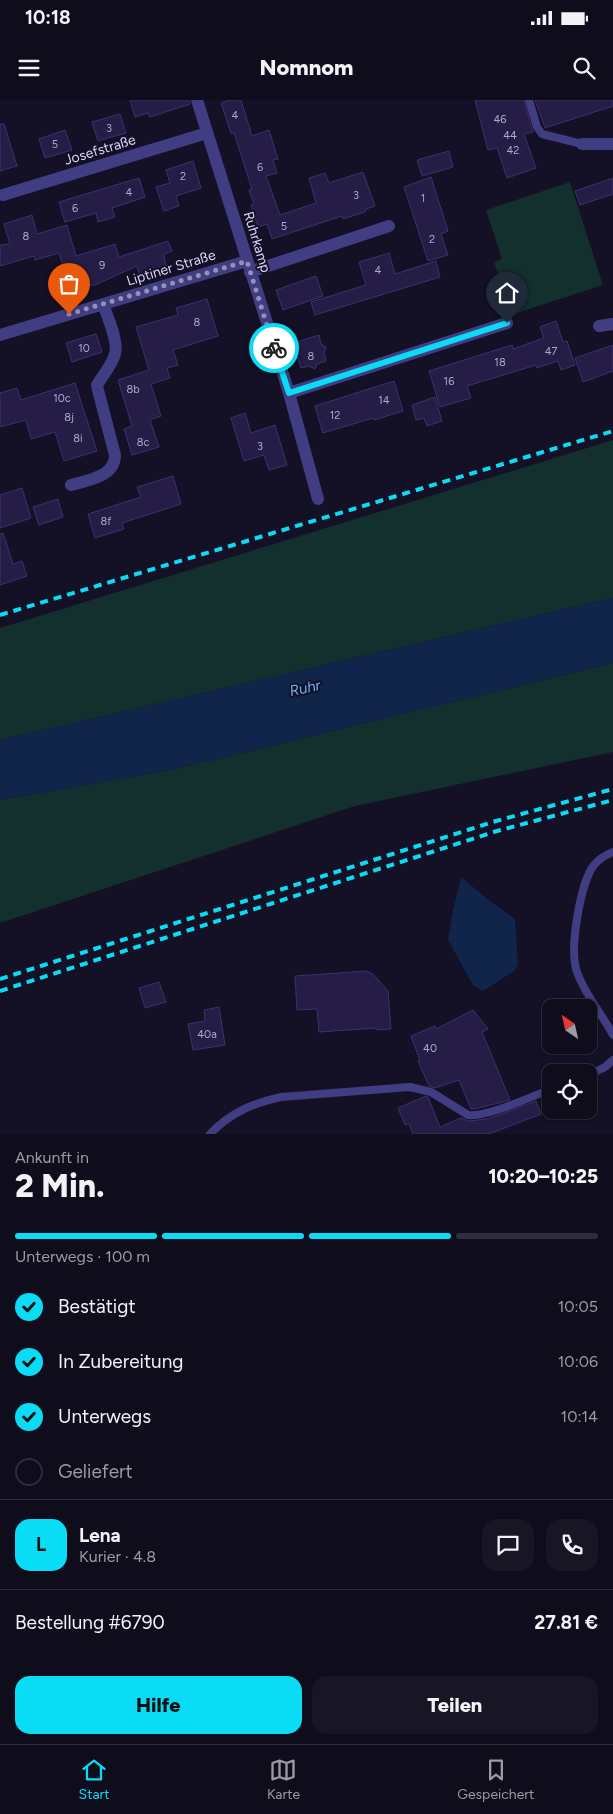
<!DOCTYPE html>
<html lang="de">
<meta charset="utf-8">
<style>
:root{--surface:#0f0c1c;--page:#181525;--text:#f1f3f6;--muted:#9b9ba3;--line:#2f2c3b;--accent:#0adcf5}
body{margin:0;font-family:Figtree,sans-serif;background:var(--page);color:var(--text);height:100vh;display:flex;flex-direction:column;font-size:19px;white-space:nowrap}
*{box-sizing:border-box;margin:0}
p{font-size:16px;color:var(--muted)}
.icon{flex:none;width:28px;height:28px;fill:none;stroke:currentColor;stroke-width:2;stroke-linecap:round;stroke-linejoin:round}
.map{position:relative;height:1034px;overflow:hidden}
.details{display:flex;flex-direction:column;background:var(--surface);flex:1}
.details>*{flex:none}
.needle{width:32px;rotate:326deg}
.tools{position:absolute;left:542px;top:899px;display:grid;gap:10px}
.tools a{display:grid;place-items:center;width:55px;height:55px;border-radius:10px;background:var(--surface);box-shadow:0 1px 4px #0004,0 0 0 1px var(--line);font-size:25px}
.pin{position:absolute;display:grid;place-items:center;width:42px;height:42px;color:#fff;margin:-51px -21px;border-radius:50% 50% 50% 0;rotate:-45deg;box-shadow:0 0 5px #0007}
.pin .icon{rotate:45deg}
.courier{position:absolute;display:grid;place-items:center;width:50px;height:50px;margin:-25px;border:4px solid #0adcf5;border-radius:50%;background:#fff;color:#222;box-shadow:0 1px 6px #0007}
.summary em{font-style:normal;font-weight:800}
.summary div{display:flex;flex-direction:column-reverse}
.summary{display:flex;align-items:center;justify-content:space-between;height:85px;padding:0 15px}
h1{font-size:32px;font-weight:800;line-height:38px}
.bar{display:grid;grid-template-columns:repeat(4,1fr);gap:8px 5px;align-content:center;height:60px;padding:0 15px}
.bar i{height:6px;border-radius:4px;background:var(--line)}
.bar .current{background:var(--accent)}
.bar p{grid-column:span 4}
.line{display:flex;align-items:center;gap:12px;padding:0 15px;border-top:1px solid var(--line)}
.line div{flex:1}
.round{display:grid;place-items:center;flex:none;width:52px;height:52px;border-radius:15px;background:var(--page)}
ol{padding:0 15px;list-style:none}
li{display:flex;align-items:center;gap:15px;height:55px}
li p{margin-inline-start:auto}
li .icon{padding:5px;border-radius:50%;background:var(--accent);color:#111;stroke-width:4}
li:last-child{color:var(--muted)}
li i{width:28px;height:28px;border:2px solid var(--line);border-radius:50%}
.cta{display:flex;gap:10px;margin-top:auto;padding:10px 15px}
.cta a{flex:1;height:58px;border-radius:15px;background:var(--accent);color:#111;font-size:20px;font-weight:800;line-height:58px;text-align:center}
.cta a+a{background:var(--page);color:var(--text)}
.status{display:flex;justify-content:space-between;align-items:center;height:35px;padding:0 25px;background:var(--surface);direction:ltr}
.status svg{height:14px;fill:currentColor}
header{display:flex;justify-content:space-between;align-items:center;height:65px;padding:0 15px;background:var(--surface);font-size:22px;font-weight:800}
.tabs{display:flex;justify-content:space-around;align-items:center;height:70px;border-top:1px solid var(--line);background:var(--surface);font-size:14px;color:var(--muted)}
.tabs a{display:grid;justify-items:center;gap:2px}
.tabs .current{color:var(--accent)}
.map>svg:first-child{display:block}
</style>
<div class="status"><b>10:18</b><svg viewBox="0 0 49 12"><path d="M0 12V9h3v3zM5 12V6h3v6zM10 12V3h3v9zM15 12V0h3v12zM26 1h20v11H26zM47 4h2v5h-2z"/></svg></div>
<header><svg class="icon" aria-label="menu" viewBox="0 0 24 24"><path d="M4 6h16M4 12h16M4 18h16"/></svg>Nomnom<svg class="icon" aria-label="search" viewBox="0 0 24 24"><circle cx="10" cy="10" r="6"/><path d="M15 15l6 6"/></svg></header>
<div class="map">
<svg width="613" height="1034" viewBox="0 0 613 1034">
<rect width="100%" height="100%" fill="#141025"/>
<path fill="#132f2e" d="M 570,82 L 603,185 L 511,215 L 494,162 L 502,159 L 486,110 Z
M 613,340 L 613,498 L 0,640 L 0,528 Z
M 613,563 L 613,652 L 355,706 L 0,823 L 0,700 L 171,670 Z"/>
<path fill="#102549" d="M 613,498 L 613,563 L 171,670 L 0,700 L 0,640 Z
M 461,777 L 490,801 L 515,819 L 518,865 L 514,871 L 485,890 L 482,891 L 473,885 L 448,840 L 452,815 Z"/>
<path fill="#251d45" stroke="#3d3070" d="M 130,0 L 189,0 L 190,4 L 150,17 L 148,13 L 135,17 Z
M 229,0 L 241,0 L 252,36 L 269,30 L 278,59 L 273,60 L 277,73 L 266,76 L 280,115 L 316,103 L 309,78 L 325,73 L 329,83 L 363,72 L 375,106 L 366,109 L 365,112 L 343,119 L 342,116 L 272,139 L 267,124 L 258,127 L 251,105 L 254,104 L 249,90 L 252,89 L 234,33 L 231,33 L 221,3 Z
M 475,0 L 524,0 L 533,32 L 524,34 L 536,68 L 507,78 L 497,48 L 488,50 Z
M 535,0 L 613,0 L 613,6 L 545,28 Z
M 120,14 L 126,33 L 98,41 L 92,22 Z
M 0,24 L 4,24 L 17,66 L 0,71 Z
M 65,30 L 72,50 L 45,58 L 39,39 Z
M 449,51 L 453,67 L 422,76 L 417,60 Z
M 193,61 L 201,88 L 176,96 L 179,106 L 164,111 L 156,87 L 170,83 L 166,70 Z
M 431,77 L 448,131 L 441,134 L 448,155 L 428,161 L 404,87 Z
M 139,78 L 145,97 L 112,108 L 115,117 L 98,122 L 96,113 L 65,122 L 59,102 Z
M 613,78 L 613,94 L 580,105 L 575,91 Z
M 32,115 L 37,134 L 67,125 L 76,156 L 115,144 L 119,157 L 168,141 L 172,151 L 164,154 L 166,168 L 140,177 L 137,166 L 95,185 L 78,186 L 72,166 L 64,169 L 59,153 L 35,160 L 34,156 L 0,166 L 0,145 L 10,144 L 4,124 Z
M 389,153 L 395,174 L 436,161 L 440,177 L 315,215 L 311,202 L 366,185 L 359,162 Z
M 316,176 L 323,196 L 283,210 L 276,190 Z
M 207,199 L 218,236 L 173,250 L 178,265 L 167,268 L 170,278 L 151,284 L 161,316 L 150,320 L 159,347 L 132,355 L 124,329 L 132,326 L 118,280 L 149,270 L 136,227 L 178,215 L 176,208 Z
M 556,221 L 563,242 L 567,241 L 575,265 L 561,270 L 558,261 L 537,268 L 536,265 L 467,286 L 471,298 L 440,307 L 429,271 L 512,245 L 513,249 L 544,238 L 540,227 Z
M 96,234 L 102,252 L 72,262 L 66,243 Z
M 319,235 L 321,244 L 326,247 L 324,252 L 326,261 L 317,264 L 315,269 L 309,266 L 301,268 L 293,243 Z
M 613,245 L 613,271 L 583,282 L 575,258 Z
M 394,281 L 403,311 L 374,320 L 373,318 L 323,333 L 315,306 Z
M 75,283 L 97,351 L 64,361 L 55,332 L 31,339 L 26,320 L 0,327 L 0,293 L 17,288 L 21,300 Z
M 435,297 L 442,321 L 427,326 L 424,318 L 416,320 L 412,305 Z
M 245,313 L 251,333 L 275,325 L 287,365 L 269,370 L 264,355 L 244,361 L 231,318 Z
M 173,376 L 181,404 L 122,423 L 124,429 L 95,438 L 88,414 L 141,397 L 137,387 Z
M 22,388 L 31,418 L 0,428 L 0,395 Z
M 58,399 L 63,417 L 39,425 L 33,407 Z
M 3,433 L 13,464 L 22,461 L 27,476 L 0,485 L 0,434 Z
M 366,871 L 373,874 L 388,891 L 391,929 L 376,930 L 376,928 L 319,932 L 317,909 L 297,910 L 295,876 Z
M 159,882 L 166,902 L 145,908 L 139,888 Z
M 219,907 L 225,945 L 193,950 L 188,924 L 205,921 L 204,910 Z
M 473,910 L 488,929 L 482,932 L 510,1000 L 475,1009 L 471,1009 L 459,980 L 435,988 L 429,986 L 418,961 L 420,960 L 411,936 L 435,926 L 436,929 Z
M 426,996 L 428,997 L 440,1027 L 461,1018 L 468,1021 L 487,1019 L 536,1001 L 541,1014 L 489,1034 L 413,1034 L 409,1024 L 405,1025 L 398,1008 Z"/>
<g fill="none" stroke-linecap="round" stroke-linejoin="round">
<path stroke="#403d82" stroke-width="8" d="M 529,0 L 537,27 L 542,34 L 582,44
M 613,752 C 606,755 599,759 594,765 C 580,783 569,850 577,872 C 585,895 602,914 613,935
M 589,975 L 605,967 L 613,960
M 210,1034 C 230,1013 253,1003 281,997 L 410,987 L 431,992 L 468,1015 C 485,1018 533,996 551,989"/>
<path stroke="#403d82" stroke-width="12" d="M 197,0 L 289,293 L 318,399
M 582,44 L 613,44
M 3,95 L 207,33
M 250,172 L 389,126
M 599,226 L 613,224
M 0,235 L 247,161
M 289,293 L 507,223
M 71,385 C 88,380 115,377 115,355 L 98,290 L 97,285 C 103,275 112,265 115,254 C 119,242 107,216 103,204"/>
<path stroke="#0adcf5" stroke-width="4" stroke-dasharray="8 6" stroke-linecap="butt" d="M 0,515 L 613,331
M 0,879 L 496,721 L 613,689
M 0,891 L 497,731 L 613,700"/>
</g>
<g fill="none" stroke-linecap="round" stroke-linejoin="round">
<path stroke="#9591b1" stroke-width="5" stroke-dasharray="0 9" d="M 69,214 L 247,161 L 274,248"/>
<path stroke="#0adcf5" stroke-width="6" d="M 274,248 L 289,293 L 507,223"/>
</g>
<g text-anchor="middle" dominant-baseline="central" stroke-width="4" stroke-linejoin="round" paint-order="stroke">
<g font-size="11" fill="#ada8cf">
<text x="235" y="15">4</text>
<text x="500" y="19">46</text>
<text x="109" y="28">3</text>
<text x="510" y="35">44</text>
<text x="55" y="44">5</text>
<text x="513" y="50">42</text>
<text x="260" y="67">6</text>
<text x="183" y="76">2</text>
<text x="129" y="92">4</text>
<text x="356" y="95">3</text>
<text x="423" y="98">1</text>
<text x="75" y="108">6</text>
<text x="284" y="126">5</text>
<text x="26" y="136">8</text>
<text x="432" y="139">2</text>
<text x="102" y="165">9</text>
<text x="378" y="170">4</text>
<text x="197" y="222">8</text>
<text x="84" y="248">10</text>
<text x="551" y="251">47</text>
<text x="311" y="256">8</text>
<text x="500" y="262">18</text>
<text x="449" y="281">16</text>
<text x="133" y="289">8b</text>
<text x="62" y="298">10c</text>
<text x="384" y="300">14</text>
<text x="335" y="315">12</text>
<text x="69" y="317">8j</text>
<text x="78" y="338">8i</text>
<text x="143" y="342">8c</text>
<text x="260" y="346">3</text>
<text x="106" y="421">8f</text>
<text x="207" y="934">40a</text>
<text x="430" y="948">40</text>
</g>
<g font-size="14" fill="#dad6fd" stroke="#141025">
<text transform="translate(100 50) rotate(-17)">Josefstraße</text>
<text transform="translate(257 142) rotate(73)">Ruhrkamp</text>
<text transform="translate(171 168) rotate(-17)">Liptiner Straße</text>
</g>
<g font-size="15" font-style="italic" fill="#68b5f9" stroke="#141025">
<text transform="translate(305 588) rotate(-12)">Ruhr</text>
</g>
</g>
</svg>
<div class="tools">
<a><svg class="needle" viewBox="-14 -14 28 28"><path d="M0-13l5 13h-10z" fill="#e53935"/><path d="M0 13l5-13h-10z" fill="#9b9ba3"/></svg></a>
<a><svg class="icon" aria-label="locate" viewBox="0 0 24 24"><circle cx="12" cy="12" r="6"/><path d="M12 2v4M12 18v4M2 12h4M18 12h4"/></svg></a>
</div>
<div class="pin" style="left:69px;top:214px;background:#ea580c"><svg class="icon" aria-label="bag" viewBox="0 0 24 24"><path d="M5 8h14l-1 12H6zM9 8a3 3 0 0 1 6 0"/></svg></div>
<div class="pin" style="left:507px;top:223px;background:#1f2937"><svg class="icon" aria-label="home" viewBox="0 0 24 24"><path d="M3 11l9-7 9 7M6 9v11h12V9"/></svg></div>
<div class="courier" style="left:274px;top:248px"><svg class="icon" aria-label="bike" viewBox="0 0 24 24"><circle cx="6" cy="16" r="4"/><circle cx="18" cy="16" r="4"/><path d="M6 16l4-8h5l3 8M10 8l3 8H6M13 5h3"/></svg></div>
</div>
<section class="details">
<div class="summary"><div><h1>2 Min.</h1><p>Ankunft in</p></div><em>10:20–10:25</em></div>
<div class="bar"><i class="current"></i><i class="current"></i><i class="current"></i><i></i><p>Unterwegs · 100 m</p></div>
<ol>
<li><svg class="icon" aria-label="check" viewBox="0 0 24 24"><path d="M5 12l5 5 9-10"/></svg>Bestätigt<p>10:05</p></li>
<li><svg class="icon" aria-label="check" viewBox="0 0 24 24"><path d="M5 12l5 5 9-10"/></svg>In Zubereitung<p>10:06</p></li>
<li><svg class="icon" aria-label="check" viewBox="0 0 24 24"><path d="M5 12l5 5 9-10"/></svg>Unterwegs<p>10:14</p></li>
<li><i></i>Geliefert</li>
</ol>
<div class="line" style="height:90px"><b class="round" style="background:var(--accent);color:#111">L</b><div><b>Lena</b><p>Kurier · 4.8</p></div><a class="round"><svg class="icon" aria-label="chat" viewBox="0 0 24 24"><path d="M4 5h16v11H9l-5 4z"/></svg></a><a class="round"><svg class="icon" aria-label="phone" viewBox="0 0 24 24"><path d="M5 4h4l2 5-3 2q2 4 5 5l2-3 5 2v4C11 20 4 13 5 4z"/></svg></a></div>
<div class="line" style="height:65px"><div>Bestellung #6790</div><b>27.81 €</b></div>
<div class="cta"><a>Hilfe</a><a>Teilen</a></div>
</section>
<nav class="tabs">
<a class="current"><svg class="icon" aria-label="home" viewBox="0 0 24 24"><path d="M3 11l9-7 9 7M6 9v11h12V9"/></svg>Start</a>
<a><svg class="icon" aria-label="map" viewBox="0 0 24 24"><path d="M3 6l6-2 6 2 6-2v14l-6 2-6-2-6 2zM9 4v14M15 6v14"/></svg>Karte</a>
<a><svg class="icon" aria-label="saved" viewBox="0 0 24 24"><path d="M7 4h10v16l-5-4-5 4z"/></svg>Gespeichert</a>
</nav>
